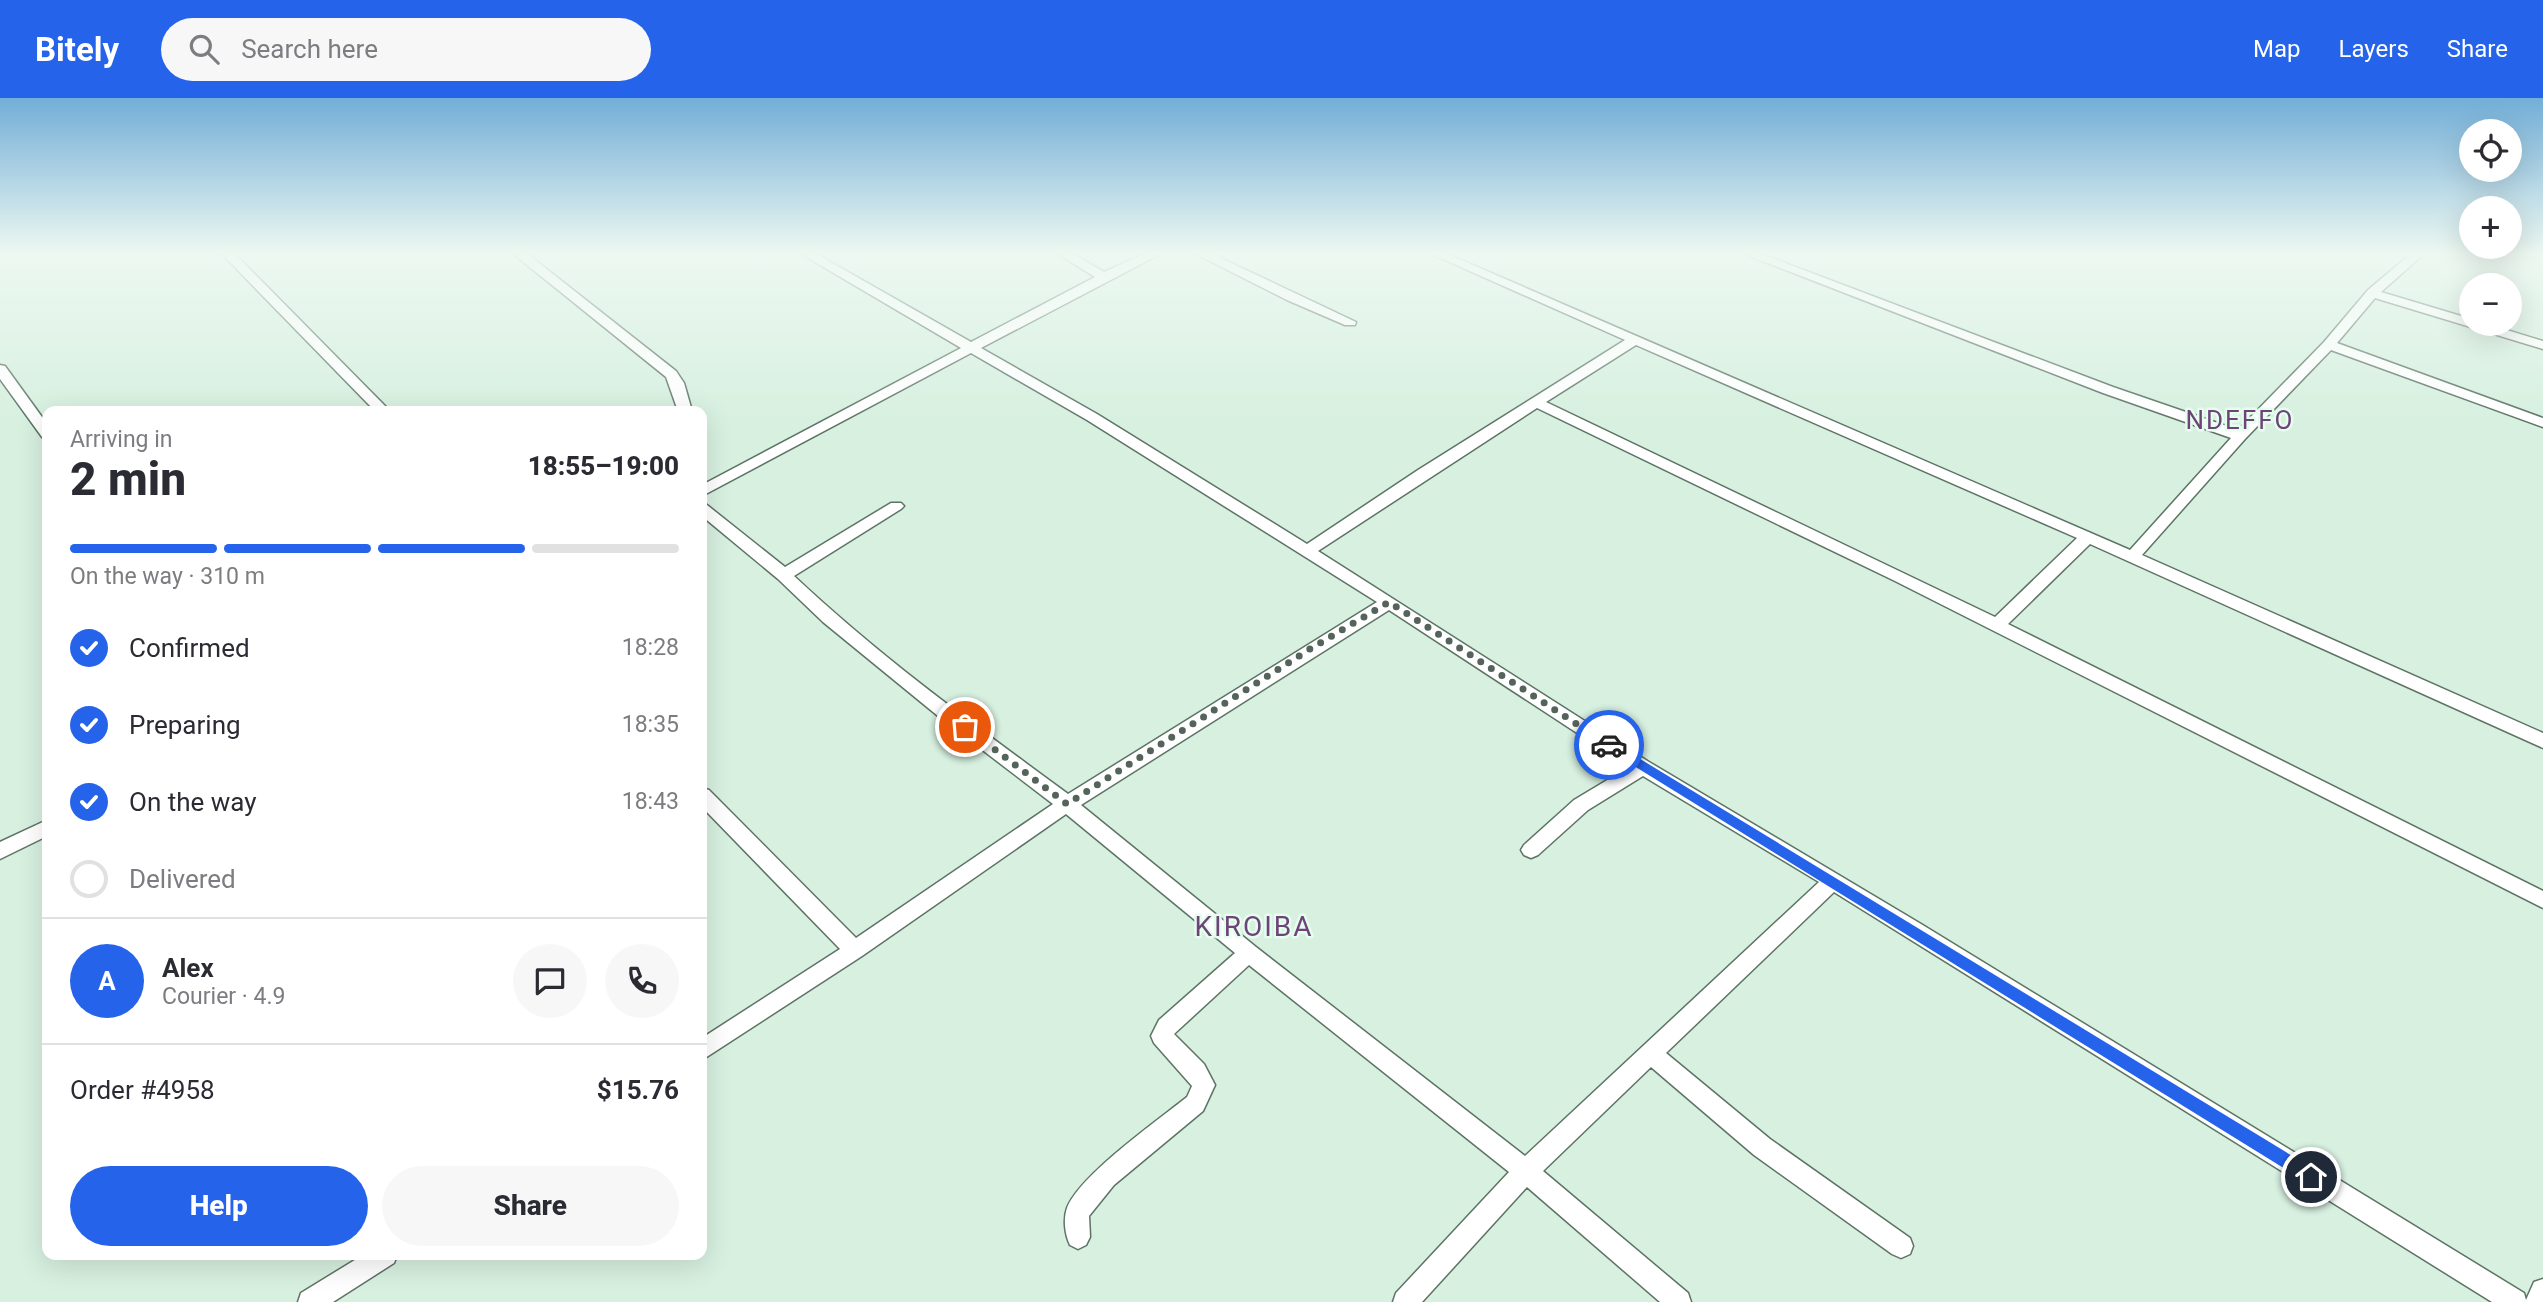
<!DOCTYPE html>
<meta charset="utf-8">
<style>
:root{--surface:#fff;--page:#f7f7f7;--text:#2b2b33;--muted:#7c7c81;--line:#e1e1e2;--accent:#2563eb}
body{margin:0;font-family:Roboto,sans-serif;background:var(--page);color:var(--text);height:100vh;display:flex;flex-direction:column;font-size:26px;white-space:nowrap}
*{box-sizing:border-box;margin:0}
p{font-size:23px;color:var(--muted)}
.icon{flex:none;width:38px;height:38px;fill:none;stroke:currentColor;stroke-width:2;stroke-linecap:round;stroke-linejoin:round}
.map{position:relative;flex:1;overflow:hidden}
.panel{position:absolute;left:42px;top:308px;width:665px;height:854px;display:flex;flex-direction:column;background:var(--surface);border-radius:14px;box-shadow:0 7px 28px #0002}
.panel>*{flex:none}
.controls{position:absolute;left:2459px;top:21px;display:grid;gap:14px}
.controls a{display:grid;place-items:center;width:63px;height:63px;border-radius:50%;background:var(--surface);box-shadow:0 7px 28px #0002;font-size:35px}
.pin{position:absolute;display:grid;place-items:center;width:60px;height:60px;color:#fff;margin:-30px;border:4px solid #fff;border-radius:50%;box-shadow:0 2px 7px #0007}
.courier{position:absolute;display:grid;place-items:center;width:70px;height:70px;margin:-35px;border:5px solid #2563eb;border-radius:50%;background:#fff;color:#222;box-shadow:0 2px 9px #0007}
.head em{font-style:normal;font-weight:800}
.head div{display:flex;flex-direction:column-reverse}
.head{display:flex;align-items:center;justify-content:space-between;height:119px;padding:0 28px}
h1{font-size:46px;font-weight:800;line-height:52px}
.bar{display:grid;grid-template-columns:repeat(4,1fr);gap:10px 7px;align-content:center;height:84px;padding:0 28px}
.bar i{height:9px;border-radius:5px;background:var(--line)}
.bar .selected{background:var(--accent)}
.bar p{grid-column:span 4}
.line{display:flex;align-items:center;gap:18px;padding:0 28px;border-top:2px solid var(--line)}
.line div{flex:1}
.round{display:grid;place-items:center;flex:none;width:74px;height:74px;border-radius:37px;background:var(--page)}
ol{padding:0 28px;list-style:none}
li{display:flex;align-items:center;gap:21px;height:77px}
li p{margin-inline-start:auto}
li .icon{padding:7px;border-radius:50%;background:var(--accent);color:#fff;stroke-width:4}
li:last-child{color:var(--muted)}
li i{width:38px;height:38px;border:4px solid var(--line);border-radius:50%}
.button{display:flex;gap:14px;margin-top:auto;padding:14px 28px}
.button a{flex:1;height:80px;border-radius:42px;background:var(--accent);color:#fff;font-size:28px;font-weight:800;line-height:80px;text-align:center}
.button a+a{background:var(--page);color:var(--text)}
header{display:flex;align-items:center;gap:42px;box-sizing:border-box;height:98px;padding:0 35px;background:var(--accent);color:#fff}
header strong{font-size:33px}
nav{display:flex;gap:38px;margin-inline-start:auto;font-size:24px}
.search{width:490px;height:63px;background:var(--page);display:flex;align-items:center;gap:18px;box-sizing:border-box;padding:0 24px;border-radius:38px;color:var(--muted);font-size:26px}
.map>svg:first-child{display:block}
</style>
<header>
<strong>Bitely</strong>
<div class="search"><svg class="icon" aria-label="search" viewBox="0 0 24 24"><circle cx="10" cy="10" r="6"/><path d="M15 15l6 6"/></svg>Search here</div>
<nav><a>Map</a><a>Layers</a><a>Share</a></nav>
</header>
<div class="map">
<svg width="2543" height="1204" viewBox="0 0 2543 1204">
<rect width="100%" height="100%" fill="#d7f0e0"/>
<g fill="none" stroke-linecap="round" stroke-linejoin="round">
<defs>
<path id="minor" d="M 220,154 L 233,154 L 390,313 L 375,313 Z
M 511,154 L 525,154 L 676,273 L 684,285 L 692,313 L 678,313 L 666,279 Z
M 798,154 L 813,154 L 971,244 L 1095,179 L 1055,154 L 1070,154 L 1104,174 L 1148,154 L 1164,154 L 981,250 L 1097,316 L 1307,446 L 1418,372 L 1625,242 L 1427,154 L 1443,154 L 2130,452 L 2231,340 L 2103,295 L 1739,154 L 1756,154 L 2113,289 L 2238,332 L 2324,244 L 2368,192 L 2413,154 L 2426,154 L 2381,194 L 2471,221 L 2471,226 L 2487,226 L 2543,243 L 2543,251 L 2375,200 L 2337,245 L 2543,320 L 2543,329 L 2331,252 L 2245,341 L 2142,457 L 2543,635 L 2543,650 L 2090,446 L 2008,526 L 2543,793 L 2543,810 L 1895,483 L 1537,310 L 1318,453 L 1649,664 L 1921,826 L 2524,1195 L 2526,1202 L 2534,1184 L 2543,1181 L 2543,1204 L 2492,1204 L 1834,794 L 1666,955 L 1770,1041 L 1910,1140 L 1913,1148 L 1910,1156 L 1901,1160 L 1892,1156 L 1754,1057 L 1651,969 L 1543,1073 L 1688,1195 L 1691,1204 L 1660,1204 L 1527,1089 L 1422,1204 L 1393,1204 L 1396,1195 L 1509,1074 L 1249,867 L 1174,936 L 1204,966 L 1215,987 L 1203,1013 L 1114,1087 L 1089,1118 L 1090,1139 L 1086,1147 L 1078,1151 L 1070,1147 C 1065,1137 1063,1121 1067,1110 C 1080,1077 1157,1023 1187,999 L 1192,988 L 1154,945 L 1151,938 L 1159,922 L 1235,855 L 1066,716 L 862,858 L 702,962 L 702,940 L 840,851 L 702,709 L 702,690 L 709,692 L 856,840 L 1053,706 L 938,618 L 823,524 L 778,481 L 702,418 L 702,405 L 707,407 L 785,469 L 891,405 L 901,405 L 904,408 L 901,411 L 794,478 C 879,558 974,627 1068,696 L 1377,504 L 1087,322 L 971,255 L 702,398 L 702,387 L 961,250 ZM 1636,247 L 2077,440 L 1995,519 L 1546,304 ZM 1389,512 L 1629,669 L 1574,702 L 1524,747 L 1521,752 L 1524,757 L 1531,760 L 1538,757 L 1588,712 L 1643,678 L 1819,784 L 1525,1058 L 1256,849 L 1081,707 Z
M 1192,154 L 1208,154 L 1356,224 L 1355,227 L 1345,227 L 1287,202 Z
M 0,267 L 5,268 L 47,326 L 47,340 L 42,339 L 0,281 Z
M 47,722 L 47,738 L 0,761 L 0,744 Z
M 363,1157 L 397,1157 L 394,1165 L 333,1204 L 298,1204 L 301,1195 Z"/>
</defs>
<use href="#minor" stroke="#5d7365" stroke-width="3"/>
<use href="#minor" fill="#fff" fill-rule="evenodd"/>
</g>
<linearGradient id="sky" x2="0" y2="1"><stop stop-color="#72aed7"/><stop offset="0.48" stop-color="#edf8f1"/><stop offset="1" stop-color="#edf8f1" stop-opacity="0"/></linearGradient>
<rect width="2543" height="323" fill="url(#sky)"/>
<path fill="#2563eb" d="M 1609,642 L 2317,1073 L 2319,1079 L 2317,1084 L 2311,1086 L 2306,1084 L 1605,650 L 1603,647 Z"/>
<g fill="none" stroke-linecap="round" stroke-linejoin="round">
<path stroke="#55645a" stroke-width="7" stroke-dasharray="0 12.6" d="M 965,629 L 1067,706 L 1310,551 L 1389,504 L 1609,647"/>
</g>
<g text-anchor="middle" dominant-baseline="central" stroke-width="5" stroke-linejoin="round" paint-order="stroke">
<g font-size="26" letter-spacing="2" fill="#6e437a" stroke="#e4fded">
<text x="2240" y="322">NDEFFO</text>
</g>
<g font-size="28" letter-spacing="2" fill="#6e437a" stroke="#e4fded">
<text x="1254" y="828">KIROIBA</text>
</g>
</g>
</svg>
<div class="controls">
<a><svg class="icon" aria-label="locate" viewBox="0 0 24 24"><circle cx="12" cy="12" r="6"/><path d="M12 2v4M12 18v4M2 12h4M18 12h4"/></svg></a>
<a>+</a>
<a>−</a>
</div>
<div class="pin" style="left:965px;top:629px;background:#ea580c"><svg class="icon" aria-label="bag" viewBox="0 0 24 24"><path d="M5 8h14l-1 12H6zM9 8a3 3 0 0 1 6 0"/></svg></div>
<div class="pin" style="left:2311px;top:1079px;background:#1f2937"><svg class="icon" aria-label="home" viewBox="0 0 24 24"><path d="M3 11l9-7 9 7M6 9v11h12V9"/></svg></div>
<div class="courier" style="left:1609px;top:647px"><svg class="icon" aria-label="car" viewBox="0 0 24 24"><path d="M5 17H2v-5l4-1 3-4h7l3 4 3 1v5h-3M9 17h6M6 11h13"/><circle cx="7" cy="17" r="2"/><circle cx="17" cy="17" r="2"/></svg></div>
<section class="panel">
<div class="head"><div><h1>2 min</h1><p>Arriving in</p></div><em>18:55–19:00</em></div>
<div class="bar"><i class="selected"></i><i class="selected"></i><i class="selected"></i><i></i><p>On the way · 310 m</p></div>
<ol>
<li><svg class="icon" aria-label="check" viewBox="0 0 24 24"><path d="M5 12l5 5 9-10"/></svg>Confirmed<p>18:28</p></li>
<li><svg class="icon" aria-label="check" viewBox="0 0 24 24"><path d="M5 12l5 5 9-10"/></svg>Preparing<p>18:35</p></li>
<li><svg class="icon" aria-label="check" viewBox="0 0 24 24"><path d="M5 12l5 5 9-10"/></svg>On the way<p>18:43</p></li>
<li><i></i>Delivered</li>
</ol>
<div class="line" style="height:126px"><b class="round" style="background:var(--accent);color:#fff">A</b><div><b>Alex</b><p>Courier · 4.9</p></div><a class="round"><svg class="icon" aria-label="chat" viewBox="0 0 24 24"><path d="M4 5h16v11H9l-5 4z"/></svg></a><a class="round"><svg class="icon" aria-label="phone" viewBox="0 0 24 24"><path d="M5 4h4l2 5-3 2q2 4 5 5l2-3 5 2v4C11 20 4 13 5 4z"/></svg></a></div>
<div class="line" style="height:91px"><div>Order #4958</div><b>$15.76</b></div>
<div class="button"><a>Help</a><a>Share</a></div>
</section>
</div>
